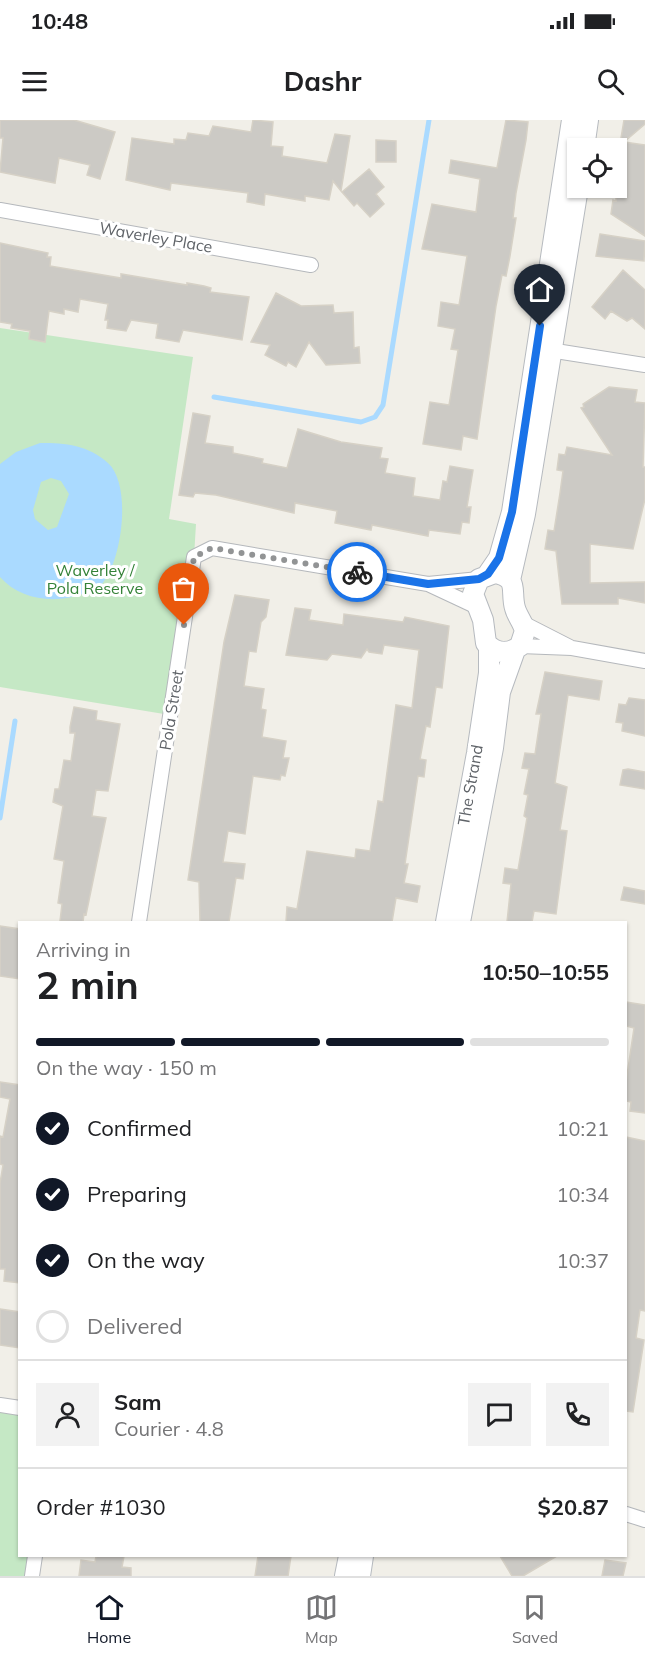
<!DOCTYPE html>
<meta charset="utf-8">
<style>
:root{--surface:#fff;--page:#f2f2f2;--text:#202124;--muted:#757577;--line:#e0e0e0;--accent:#111827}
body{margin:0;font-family:Mulish,sans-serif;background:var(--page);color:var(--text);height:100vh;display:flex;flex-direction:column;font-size:22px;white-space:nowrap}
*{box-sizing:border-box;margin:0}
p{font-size:20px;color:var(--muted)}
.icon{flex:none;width:33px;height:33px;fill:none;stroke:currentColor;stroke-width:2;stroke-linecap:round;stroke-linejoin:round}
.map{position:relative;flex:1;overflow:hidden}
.details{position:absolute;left:18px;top:801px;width:609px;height:636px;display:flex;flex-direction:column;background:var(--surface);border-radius:0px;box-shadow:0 2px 4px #0004}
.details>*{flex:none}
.buttons{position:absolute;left:567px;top:18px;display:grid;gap:12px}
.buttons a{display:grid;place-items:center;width:60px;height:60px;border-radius:0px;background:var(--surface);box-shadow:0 2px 4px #0004;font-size:30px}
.pin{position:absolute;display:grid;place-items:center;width:51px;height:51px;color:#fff;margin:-62px -26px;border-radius:50% 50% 50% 0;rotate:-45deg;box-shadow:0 0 6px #0007}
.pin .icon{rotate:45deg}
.courier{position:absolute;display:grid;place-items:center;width:60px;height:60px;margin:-30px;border:4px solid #1a73e8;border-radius:50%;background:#fff;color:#222;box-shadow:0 2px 8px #0007}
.overview em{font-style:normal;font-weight:700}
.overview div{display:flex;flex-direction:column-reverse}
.overview{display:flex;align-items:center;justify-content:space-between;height:102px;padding:0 18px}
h1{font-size:39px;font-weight:700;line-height:45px}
.bar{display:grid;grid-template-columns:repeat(4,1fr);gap:9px 6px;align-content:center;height:72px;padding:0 18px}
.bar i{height:8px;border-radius:4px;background:var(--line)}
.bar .current{background:var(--accent)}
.bar p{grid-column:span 4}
.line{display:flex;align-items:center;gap:15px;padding:0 18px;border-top:2px solid var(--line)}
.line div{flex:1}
.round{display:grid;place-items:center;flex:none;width:63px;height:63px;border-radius:0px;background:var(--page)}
ol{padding:0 18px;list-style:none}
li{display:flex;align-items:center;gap:18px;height:66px}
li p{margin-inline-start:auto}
li .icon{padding:6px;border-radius:50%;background:var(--accent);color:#fff;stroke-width:4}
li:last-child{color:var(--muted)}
li i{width:33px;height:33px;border:3px solid var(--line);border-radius:50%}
.status{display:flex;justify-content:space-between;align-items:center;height:42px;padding:0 30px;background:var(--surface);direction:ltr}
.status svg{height:16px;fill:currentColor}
header{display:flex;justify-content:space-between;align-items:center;height:78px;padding:0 18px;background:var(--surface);font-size:27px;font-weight:700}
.dock{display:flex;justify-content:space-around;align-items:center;height:84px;border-top:2px solid var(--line);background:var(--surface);font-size:16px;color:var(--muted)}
.dock a{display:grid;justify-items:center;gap:3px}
.dock .current{color:var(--accent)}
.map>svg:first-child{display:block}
</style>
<div class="status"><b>10:48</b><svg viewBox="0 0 49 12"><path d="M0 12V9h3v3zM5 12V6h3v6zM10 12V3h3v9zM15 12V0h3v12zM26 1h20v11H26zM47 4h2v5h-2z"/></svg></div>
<header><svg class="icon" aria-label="menu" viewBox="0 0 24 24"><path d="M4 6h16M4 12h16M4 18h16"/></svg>Dashr<svg class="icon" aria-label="search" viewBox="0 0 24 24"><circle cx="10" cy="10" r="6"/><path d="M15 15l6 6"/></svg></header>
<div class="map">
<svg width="645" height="1456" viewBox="0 0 645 1456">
<rect width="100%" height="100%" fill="#f1efe8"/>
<path fill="#c5e8c5" d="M 0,208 L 193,237 L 169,399 L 196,404 L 194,437 L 170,595 L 0,567 Z
M 0,1285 L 19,1288 L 20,1436 L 35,1436 L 32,1456 L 0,1456 Z"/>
<path fill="#aadaff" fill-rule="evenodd" d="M 40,323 C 66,323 88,325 108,343 C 132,365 122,438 104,461 C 102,465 97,467 93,469 C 64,485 23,483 0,457 L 0,344 L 16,332 ZM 51,358 L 61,361 L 69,374 L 57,407 L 48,410 L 35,399 L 33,390 L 41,362 Z"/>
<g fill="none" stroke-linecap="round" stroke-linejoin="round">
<path stroke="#aadaff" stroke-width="5" d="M 214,277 L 361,302 L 375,297 L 383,285 L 429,0
M 0,698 L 15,601"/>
</g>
<path fill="#cccac5" stroke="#d6d1c6" stroke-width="1.5" d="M 0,0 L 74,0 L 115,12 L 100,59 L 87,55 L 90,45 L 59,38 L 55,63 L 0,52 L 3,18 L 0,18 Z
M 253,0 L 273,2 L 271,26 L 283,27 L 282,36 L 327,43 L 335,14 L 350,16 L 341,71 L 333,61 L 329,80 L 305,76 L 305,81 L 265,74 L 264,85 L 247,82 L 248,73 L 171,63 L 170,70 L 126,60 L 132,18 L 174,24 L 174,19 L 186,20 L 188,13 L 209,16 L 213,6 L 251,12 Z
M 506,0 L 528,2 L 526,20 L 516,73 L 513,98 L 516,98 L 510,136 L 506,156 L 502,155 L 496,186 L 477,319 L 463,316 L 461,330 L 423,324 L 430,282 L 449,285 L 458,230 L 451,229 L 455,209 L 438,206 L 441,182 L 459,185 L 467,136 L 422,129 L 432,84 L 476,92 L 480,59 L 449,53 L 451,40 L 497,48 Z
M 624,0 L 645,0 L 645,4 L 624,22 L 645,25 L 645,116 L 611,94 L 613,80 L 616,81 L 616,48 Z
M 376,20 L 396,21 L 396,42 L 376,42 Z
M 369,49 L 384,67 L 376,74 L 384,84 L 370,97 L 357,83 L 354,86 L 342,72 Z
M 600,114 L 645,121 L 644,141 L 596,136 Z
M 0,123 L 48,133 L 47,137 L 51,137 L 50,146 L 121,158 L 121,154 L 187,165 L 187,163 L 204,166 L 211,168 L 210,172 L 249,177 L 242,220 L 183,210 L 179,222 L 156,218 L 158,204 L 131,200 L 126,211 L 107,208 L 108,200 L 105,200 L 108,184 L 80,179 L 78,192 L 64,189 L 64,194 L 49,191 L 45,222 L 29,219 L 30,211 L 11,208 L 12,204 L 0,202 Z
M 623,150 L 645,170 L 645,209 L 632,198 L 627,201 L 611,191 L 605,199 L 592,187 Z
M 276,173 L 301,186 L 333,185 L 334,193 L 353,192 L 354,228 L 359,227 L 360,243 L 326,245 L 309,222 L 296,247 L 288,242 L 286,246 L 265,235 L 270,225 L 251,222 Z
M 609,267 L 637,270 L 635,282 L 645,283 L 643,347 L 645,347 L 645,379 L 633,429 L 590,424 L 590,463 L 645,462 L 645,483 L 618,478 L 618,484 L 562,484 L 556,431 L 545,429 L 548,410 L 554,411 L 560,373 L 563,351 L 557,350 L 559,334 L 565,335 L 567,327 L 612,335 L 581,288 L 584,287 L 583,284 Z
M 193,293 L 210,296 L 205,323 L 233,327 L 233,333 L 263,339 L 262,343 L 287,348 L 298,309 L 341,322 L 382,328 L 380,338 L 388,339 L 385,353 L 415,358 L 413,376 L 440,380 L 443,361 L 447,362 L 450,346 L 473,350 L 467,387 L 471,387 L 469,403 L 462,402 L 460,414 L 429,410 L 428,416 L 372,405 L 371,410 L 335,403 L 337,391 L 295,383 L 294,393 L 216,375 L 195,373 L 193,377 L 179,375 Z
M 235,475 L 269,480 L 266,497 L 261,502 L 256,532 L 249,531 L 244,566 L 264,569 L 261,589 L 266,590 L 262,617 L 286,621 L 283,638 L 289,638 L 285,656 L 281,655 L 280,660 L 253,656 L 245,714 L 228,711 L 223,742 L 245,744 L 243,759 L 236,758 L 229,802 L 200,802 L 199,762 L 188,760 L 224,522 Z
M 295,488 L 311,490 L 309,500 L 343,505 L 344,494 L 403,502 L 405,497 L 449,506 L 442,568 L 436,567 L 430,607 L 426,606 L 420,639 L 426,640 L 424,657 L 418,656 L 405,744 L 408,744 L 404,763 L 420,766 L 417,782 L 396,778 L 392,802 L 286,802 L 287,787 L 297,789 L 307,731 L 355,738 L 356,729 L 370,731 L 378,681 L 383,682 L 396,585 L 412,588 L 419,530 L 384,525 L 382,534 L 369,532 L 367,529 L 361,538 L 332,534 L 327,540 L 286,535 Z
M 545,552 L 602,561 L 599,580 L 568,575 L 555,663 L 567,667 L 560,710 L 567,711 L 556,794 L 534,791 L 532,802 L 507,802 L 511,764 L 503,763 L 505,748 L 518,750 L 527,698 L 524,696 L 528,675 L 524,674 L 529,649 L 522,648 L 525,633 L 535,634 L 541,594 L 536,594 Z
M 629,578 L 645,580 L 645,616 L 622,611 L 623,603 L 616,602 L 619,584 L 626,585 Z
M 74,587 L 97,591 L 96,600 L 120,604 L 108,671 L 96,670 L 92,696 L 106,698 L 86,795 L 84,794 L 83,802 L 60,801 L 62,784 L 58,783 L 64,741 L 54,739 L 63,686 L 53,682 L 55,669 L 59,669 L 64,640 L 71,641 L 75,613 L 70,613 L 70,607 Z
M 628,649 L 645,652 L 645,669 L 620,665 L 623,650 Z
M 624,767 L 645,771 L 645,784 L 621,780 Z
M 0,806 L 20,809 L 20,859 L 0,856 Z
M 626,882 L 645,885 L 645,993 L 630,991 L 631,982 L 626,981 L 626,962 L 634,908 L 626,906 Z
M 0,962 L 20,965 L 20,1163 L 4,1161 L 5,1149 L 0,1149 L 0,1063 L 3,1045 L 0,1044 L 0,1016 L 3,1017 L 10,979 L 0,977 Z
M 626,1017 L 645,1021 L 645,1191 L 640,1190 L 636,1218 L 644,1220 L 633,1292 L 626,1291 Z
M 0,1189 L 20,1192 L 20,1228 L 0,1225 Z
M 96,1436 L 124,1436 L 122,1447 L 131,1448 L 131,1456 L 79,1456 L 81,1440 L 95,1442 Z
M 258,1436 L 291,1436 L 288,1456 L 255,1456 Z
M 500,1436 L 557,1436 L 523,1456 L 512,1456 Z
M 605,1440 L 626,1443 L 623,1456 L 602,1456 Z"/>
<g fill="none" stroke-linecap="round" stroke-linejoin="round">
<defs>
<path id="street" d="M 0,90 L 311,145
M 543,229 L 645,245
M 430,465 L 477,487
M 523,503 L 570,527
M 520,526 L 572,528 L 645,541
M 139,802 L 194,437 L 212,428 L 428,464 L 479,459
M 0,1285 L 20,1288
M 626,1394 L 645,1400
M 32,1456 L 35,1436"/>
<path id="secondary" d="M 584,28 L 588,0
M 495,453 C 520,458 510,471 515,488 C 517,496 523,502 525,511 L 520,526 C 508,535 496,534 486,523 L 483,500 L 473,474 L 479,459 Z
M 488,454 L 499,438 L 512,392 L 572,0
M 510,460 L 525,394 L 578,68
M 446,802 L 477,633 L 489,553 L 489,526
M 460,802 L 493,628 L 500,572 L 515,530
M 345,1456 L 349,1436
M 360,1456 L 363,1436"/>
</defs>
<use href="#street" stroke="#b5b8bc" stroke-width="16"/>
<use href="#secondary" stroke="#b6babf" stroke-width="22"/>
<use href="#street" stroke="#fff" stroke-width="14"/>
<use href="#secondary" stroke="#fff" stroke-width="20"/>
</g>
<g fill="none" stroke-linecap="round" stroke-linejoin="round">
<path stroke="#929495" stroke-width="6" stroke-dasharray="0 10.8" d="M 184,505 L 194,437 L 212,428 L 357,452"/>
<path stroke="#1a73e8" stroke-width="8" d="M 357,452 L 428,464 L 479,459 L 488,454 L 499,438 L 512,392 L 540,206"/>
</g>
<g text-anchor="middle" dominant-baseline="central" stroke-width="6" stroke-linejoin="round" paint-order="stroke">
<g font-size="16" fill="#5f6368" stroke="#fff">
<text transform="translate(156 117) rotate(10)">Waverley Place</text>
<text transform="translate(171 590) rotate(-81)">Pola Street</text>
<text transform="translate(470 665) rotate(-80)">The Strand</text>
</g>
<g font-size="16" fill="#348238" stroke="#fff">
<text x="95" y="450">Waverley /<tspan x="95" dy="18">Pola Reserve</tspan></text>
</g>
</g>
</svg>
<div class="buttons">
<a><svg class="icon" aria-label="locate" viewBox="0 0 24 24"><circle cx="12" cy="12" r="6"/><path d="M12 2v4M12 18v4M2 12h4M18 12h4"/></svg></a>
</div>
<div class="pin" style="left:184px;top:505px;background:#ea580c"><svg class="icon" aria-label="bag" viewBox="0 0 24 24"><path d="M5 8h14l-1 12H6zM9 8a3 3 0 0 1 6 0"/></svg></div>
<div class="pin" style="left:540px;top:206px;background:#1f2937"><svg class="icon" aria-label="home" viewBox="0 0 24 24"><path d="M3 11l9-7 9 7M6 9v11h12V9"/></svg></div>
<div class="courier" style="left:357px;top:452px"><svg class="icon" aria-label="bike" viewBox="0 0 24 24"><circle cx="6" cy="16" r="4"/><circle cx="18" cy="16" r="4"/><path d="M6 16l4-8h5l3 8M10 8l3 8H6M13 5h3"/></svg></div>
<section class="details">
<div class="overview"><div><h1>2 min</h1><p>Arriving in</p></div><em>10:50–10:55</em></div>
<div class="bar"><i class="current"></i><i class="current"></i><i class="current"></i><i></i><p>On the way · 150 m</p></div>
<ol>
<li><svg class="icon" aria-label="check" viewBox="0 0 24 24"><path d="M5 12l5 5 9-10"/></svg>Confirmed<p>10:21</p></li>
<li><svg class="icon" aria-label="check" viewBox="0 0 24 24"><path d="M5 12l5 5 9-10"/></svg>Preparing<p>10:34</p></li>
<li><svg class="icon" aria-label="check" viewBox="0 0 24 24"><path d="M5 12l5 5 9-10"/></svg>On the way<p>10:37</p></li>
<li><i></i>Delivered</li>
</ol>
<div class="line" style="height:108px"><a class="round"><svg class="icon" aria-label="person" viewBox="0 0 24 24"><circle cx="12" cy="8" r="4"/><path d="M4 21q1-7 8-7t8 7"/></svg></a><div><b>Sam</b><p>Courier · 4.8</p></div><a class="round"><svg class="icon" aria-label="chat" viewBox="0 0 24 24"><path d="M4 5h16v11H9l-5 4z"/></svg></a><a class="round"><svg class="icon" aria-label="phone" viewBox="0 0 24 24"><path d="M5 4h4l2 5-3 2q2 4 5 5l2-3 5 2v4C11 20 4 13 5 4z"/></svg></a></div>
<div class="line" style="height:78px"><div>Order #1030</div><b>$20.87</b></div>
</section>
</div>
<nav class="dock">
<a class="current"><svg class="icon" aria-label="home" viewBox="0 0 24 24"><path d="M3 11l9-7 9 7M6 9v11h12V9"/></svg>Home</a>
<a><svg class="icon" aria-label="map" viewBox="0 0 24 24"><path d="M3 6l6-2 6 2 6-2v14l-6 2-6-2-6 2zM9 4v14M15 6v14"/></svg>Map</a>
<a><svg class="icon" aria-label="saved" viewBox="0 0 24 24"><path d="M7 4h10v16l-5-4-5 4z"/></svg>Saved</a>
</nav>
